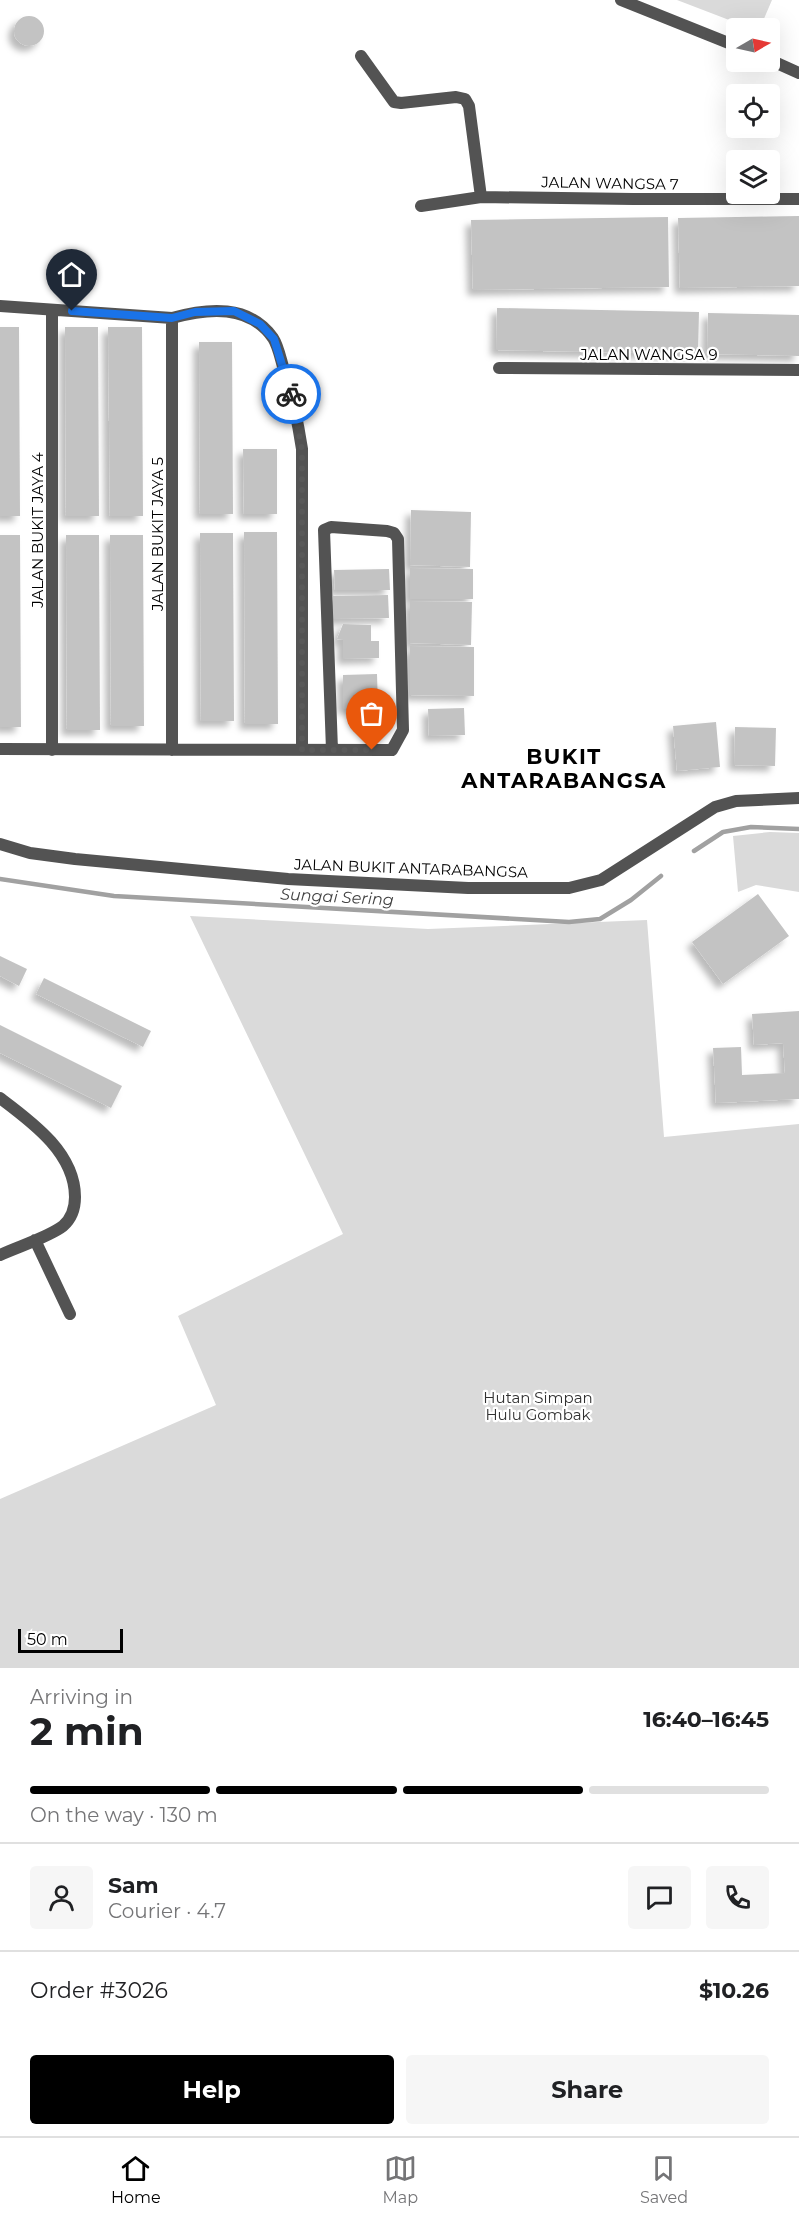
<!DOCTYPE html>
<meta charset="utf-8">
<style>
:root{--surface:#fff;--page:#f6f6f6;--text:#202124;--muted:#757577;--line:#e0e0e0;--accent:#000}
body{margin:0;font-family:Montserrat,sans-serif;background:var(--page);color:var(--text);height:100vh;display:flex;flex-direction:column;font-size:22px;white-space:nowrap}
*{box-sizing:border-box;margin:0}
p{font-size:20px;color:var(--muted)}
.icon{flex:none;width:33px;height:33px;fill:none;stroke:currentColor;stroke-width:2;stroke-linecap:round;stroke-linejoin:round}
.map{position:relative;height:1668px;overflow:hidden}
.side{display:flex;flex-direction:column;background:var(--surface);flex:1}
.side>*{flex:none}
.needle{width:39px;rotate:81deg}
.tools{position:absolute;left:726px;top:18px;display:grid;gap:12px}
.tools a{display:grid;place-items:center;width:54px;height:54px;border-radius:6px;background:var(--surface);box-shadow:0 6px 24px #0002;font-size:30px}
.scale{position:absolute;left:18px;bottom:15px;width:105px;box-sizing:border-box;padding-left:6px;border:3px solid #000;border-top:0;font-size:16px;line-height:21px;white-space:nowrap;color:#000;-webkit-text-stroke:4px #fff;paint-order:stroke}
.pin{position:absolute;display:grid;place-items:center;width:51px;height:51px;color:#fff;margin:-62px -26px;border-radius:50% 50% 50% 0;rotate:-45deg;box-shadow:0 0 6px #0007}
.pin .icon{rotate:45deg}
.courier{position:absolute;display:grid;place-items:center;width:60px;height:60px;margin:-30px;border:4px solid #1a73e8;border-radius:50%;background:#fff;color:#222;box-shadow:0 2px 8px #0007}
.headline em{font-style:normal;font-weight:700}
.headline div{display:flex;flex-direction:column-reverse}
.headline{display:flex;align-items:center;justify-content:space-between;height:102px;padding:0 30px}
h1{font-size:39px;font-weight:700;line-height:45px}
.bar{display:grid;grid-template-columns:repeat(4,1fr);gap:9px 6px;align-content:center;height:72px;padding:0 30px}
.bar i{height:8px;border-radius:4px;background:var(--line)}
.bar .selected{background:var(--accent)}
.bar p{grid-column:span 4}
.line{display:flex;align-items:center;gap:15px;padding:0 30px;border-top:2px solid var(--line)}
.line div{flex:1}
.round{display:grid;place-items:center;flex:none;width:63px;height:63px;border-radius:6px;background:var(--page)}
.action{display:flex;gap:12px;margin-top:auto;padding:12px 30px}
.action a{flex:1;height:69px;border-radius:6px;background:var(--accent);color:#fff;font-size:24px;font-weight:700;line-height:69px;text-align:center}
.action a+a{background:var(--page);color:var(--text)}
.menu{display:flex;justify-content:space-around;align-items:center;height:84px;border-top:2px solid var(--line);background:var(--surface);font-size:16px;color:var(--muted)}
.menu a{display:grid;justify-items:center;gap:3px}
.menu .selected{color:var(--accent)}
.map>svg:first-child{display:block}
</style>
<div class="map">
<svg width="799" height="1668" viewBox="0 0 799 1668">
<defs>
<filter id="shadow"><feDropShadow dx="-5.5" dy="5.5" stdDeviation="3" flood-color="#0004"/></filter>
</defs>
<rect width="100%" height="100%" fill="#fff"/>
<path fill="#dadada" d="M 677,0 L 772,0 L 760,28 L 750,28 Z
M 770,832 L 799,833 L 799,892 L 756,885 L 738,892 L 733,836 Z
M 190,916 L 428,929 L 647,920 L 664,1137 L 799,1124 L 799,1668 L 0,1668 L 0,1499 L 216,1405 L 178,1316 L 343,1234 Z"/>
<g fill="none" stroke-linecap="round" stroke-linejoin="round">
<path stroke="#a1a1a1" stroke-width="4.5" d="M 694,851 L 723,832 L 751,827 L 799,829
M 0,879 L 114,896 L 569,922 L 600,919 L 631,900 L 661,876"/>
</g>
<path fill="#c3c3c3" filter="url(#shadow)" d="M14 31a15 15 0 1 1 30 0a15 15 0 1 1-30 0Z
M 799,216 L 799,286 L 680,288 L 678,218 Z
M 668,217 L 669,287 L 473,290 L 471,220 Z
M 497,308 L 699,312 L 698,354 L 496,350 Z
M 708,313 L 799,315 L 799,356 L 707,354 Z
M 0,327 L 19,327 L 20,516 L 0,516 Z
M 65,327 L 98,327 L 99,516 L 66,516 Z
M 108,327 L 142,327 L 143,516 L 110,516 Z
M 199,342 L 232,342 L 233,514 L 200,514 Z
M 243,449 L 277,449 L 277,514 L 244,514 Z
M 411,510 L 471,512 L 470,567 L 410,565 Z
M 244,532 L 277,532 L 278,724 L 245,724 Z
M 200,533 L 233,533 L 234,721 L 201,721 Z
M 0,535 L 20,535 L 21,727 L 0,727 Z
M 66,535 L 99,535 L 100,730 L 67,730 Z
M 110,535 L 143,535 L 144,726 L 111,726 Z
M 410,568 L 473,569 L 473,599 L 410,599 Z
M 389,569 L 390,590 L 335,590 L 334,570 Z
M 388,595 L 389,618 L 333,619 L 333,596 Z
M 410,601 L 472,602 L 471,645 L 410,643 Z
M 343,624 L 371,625 L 371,641 L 379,641 L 379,658 L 343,659 L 343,640 L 337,639 Z
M 410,646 L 474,647 L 474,696 L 410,695 Z
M 377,674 L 378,708 L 343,709 L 343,675 Z
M 464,708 L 465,735 L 429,736 L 428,709 Z
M 716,722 L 720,767 L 677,771 L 673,726 Z
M 735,727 L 776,728 L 775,766 L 734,765 Z
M 758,894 L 789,936 L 723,984 L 692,942 Z
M 0,956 L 27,969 L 19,986 L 0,976 Z
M 44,978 L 151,1031 L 143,1047 L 36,994 Z
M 799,1011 L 799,1099 L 716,1103 L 713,1048 L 741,1047 L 742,1075 L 785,1073 L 783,1043 L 754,1045 L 752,1014 Z
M 0,1025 L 122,1086 L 111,1108 L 0,1053 Z"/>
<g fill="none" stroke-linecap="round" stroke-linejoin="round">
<path stroke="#535353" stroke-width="12" d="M 621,0 L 736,46
M 361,56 L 394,102 L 401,103 L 456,97 L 465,99 L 469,106 L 481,197
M 770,60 L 799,73
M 421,206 L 481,197 L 633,199 L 799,199
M 0,306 L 172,318 C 208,308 249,304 273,338 C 279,347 281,362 285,373 C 293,398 298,423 302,449 L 302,750
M 499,368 L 799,370
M 0,749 L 392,750 L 403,730 L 398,539 L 394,533 L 387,531 L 331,527 L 324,530 L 332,750
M 52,750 L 52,310
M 172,750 L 172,318
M 0,844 L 30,853 L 75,859 L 288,879 L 468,888 L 569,888 L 601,880 L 715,807 L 736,801 L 799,798
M 0,1098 C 32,1122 75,1153 75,1197 C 75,1208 71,1219 63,1226 C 49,1237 17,1247 0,1255
M 35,1240 L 70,1314"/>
</g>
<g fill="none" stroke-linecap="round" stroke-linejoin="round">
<path stroke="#595959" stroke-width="6" stroke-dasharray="0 10.8" d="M 291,394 L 302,449 L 302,750 L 372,750"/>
<path stroke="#1a73e8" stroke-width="8" d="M 72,311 L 172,318 L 195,312 L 234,311 L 260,324 L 274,339 L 291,394"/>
</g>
<g text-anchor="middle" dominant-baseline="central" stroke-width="4.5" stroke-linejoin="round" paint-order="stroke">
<g font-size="15" fill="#000" stroke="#fff">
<text transform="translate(610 183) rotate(1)">JALAN WANGSA 7</text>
<text x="649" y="354">JALAN WANGSA 9</text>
<text transform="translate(37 530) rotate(-90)">JALAN BUKIT JAYA 4</text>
<text transform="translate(157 534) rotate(-90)">JALAN BUKIT JAYA 5</text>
<text transform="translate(411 868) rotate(2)">JALAN BUKIT ANTARABANGSA</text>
</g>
<g font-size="15" fill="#313131" stroke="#fff">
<text x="538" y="1397">Hutan Simpan<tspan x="538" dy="17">Hulu Gombak</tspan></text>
</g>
<g font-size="16" font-style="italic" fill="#424242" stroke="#fff">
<text transform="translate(337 897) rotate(3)">Sungai Sering</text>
</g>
<g font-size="21" font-weight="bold" letter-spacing="1.5" fill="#000" stroke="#fff">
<text x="564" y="756">BUKIT<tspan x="564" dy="24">ANTARABANGSA</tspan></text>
</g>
</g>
</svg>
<div class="tools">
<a><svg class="needle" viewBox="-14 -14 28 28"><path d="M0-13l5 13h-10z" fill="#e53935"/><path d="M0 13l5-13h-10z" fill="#757577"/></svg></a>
<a><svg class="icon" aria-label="locate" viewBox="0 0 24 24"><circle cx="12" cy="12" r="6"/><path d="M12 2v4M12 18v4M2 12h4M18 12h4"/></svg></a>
<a><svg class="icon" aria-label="layers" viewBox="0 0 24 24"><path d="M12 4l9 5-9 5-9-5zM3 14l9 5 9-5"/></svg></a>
</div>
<div class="scale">50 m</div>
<div class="pin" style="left:372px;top:750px;background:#ea580c"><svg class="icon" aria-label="bag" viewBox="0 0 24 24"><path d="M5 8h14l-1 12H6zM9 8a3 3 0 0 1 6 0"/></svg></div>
<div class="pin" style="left:72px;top:311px;background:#1f2937"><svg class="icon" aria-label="home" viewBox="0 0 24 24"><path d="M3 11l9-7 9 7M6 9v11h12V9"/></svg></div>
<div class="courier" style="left:291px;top:394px"><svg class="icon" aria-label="bike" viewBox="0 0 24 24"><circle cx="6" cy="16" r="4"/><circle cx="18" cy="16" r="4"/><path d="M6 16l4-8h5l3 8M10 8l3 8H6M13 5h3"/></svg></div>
</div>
<section class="side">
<div class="headline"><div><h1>2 min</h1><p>Arriving in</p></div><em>16:40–16:45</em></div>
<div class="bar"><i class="selected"></i><i class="selected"></i><i class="selected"></i><i></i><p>On the way · 130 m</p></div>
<div class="line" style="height:108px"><a class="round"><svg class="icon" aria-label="person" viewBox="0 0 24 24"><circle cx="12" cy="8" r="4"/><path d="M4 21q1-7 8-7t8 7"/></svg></a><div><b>Sam</b><p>Courier · 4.7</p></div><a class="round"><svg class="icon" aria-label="chat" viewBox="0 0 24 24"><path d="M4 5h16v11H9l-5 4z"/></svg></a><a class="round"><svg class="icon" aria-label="phone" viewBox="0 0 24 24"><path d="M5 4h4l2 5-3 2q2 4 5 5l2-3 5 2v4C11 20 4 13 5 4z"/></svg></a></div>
<div class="line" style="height:78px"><div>Order #3026</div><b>$10.26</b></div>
<div class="action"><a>Help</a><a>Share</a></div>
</section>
<nav class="menu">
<a class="selected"><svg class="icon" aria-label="home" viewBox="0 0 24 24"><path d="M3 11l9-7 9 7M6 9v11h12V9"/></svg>Home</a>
<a><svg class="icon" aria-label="map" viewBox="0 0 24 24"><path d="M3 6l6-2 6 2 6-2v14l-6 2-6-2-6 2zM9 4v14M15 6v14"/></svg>Map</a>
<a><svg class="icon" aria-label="saved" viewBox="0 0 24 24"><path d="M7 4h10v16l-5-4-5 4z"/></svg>Saved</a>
</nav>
